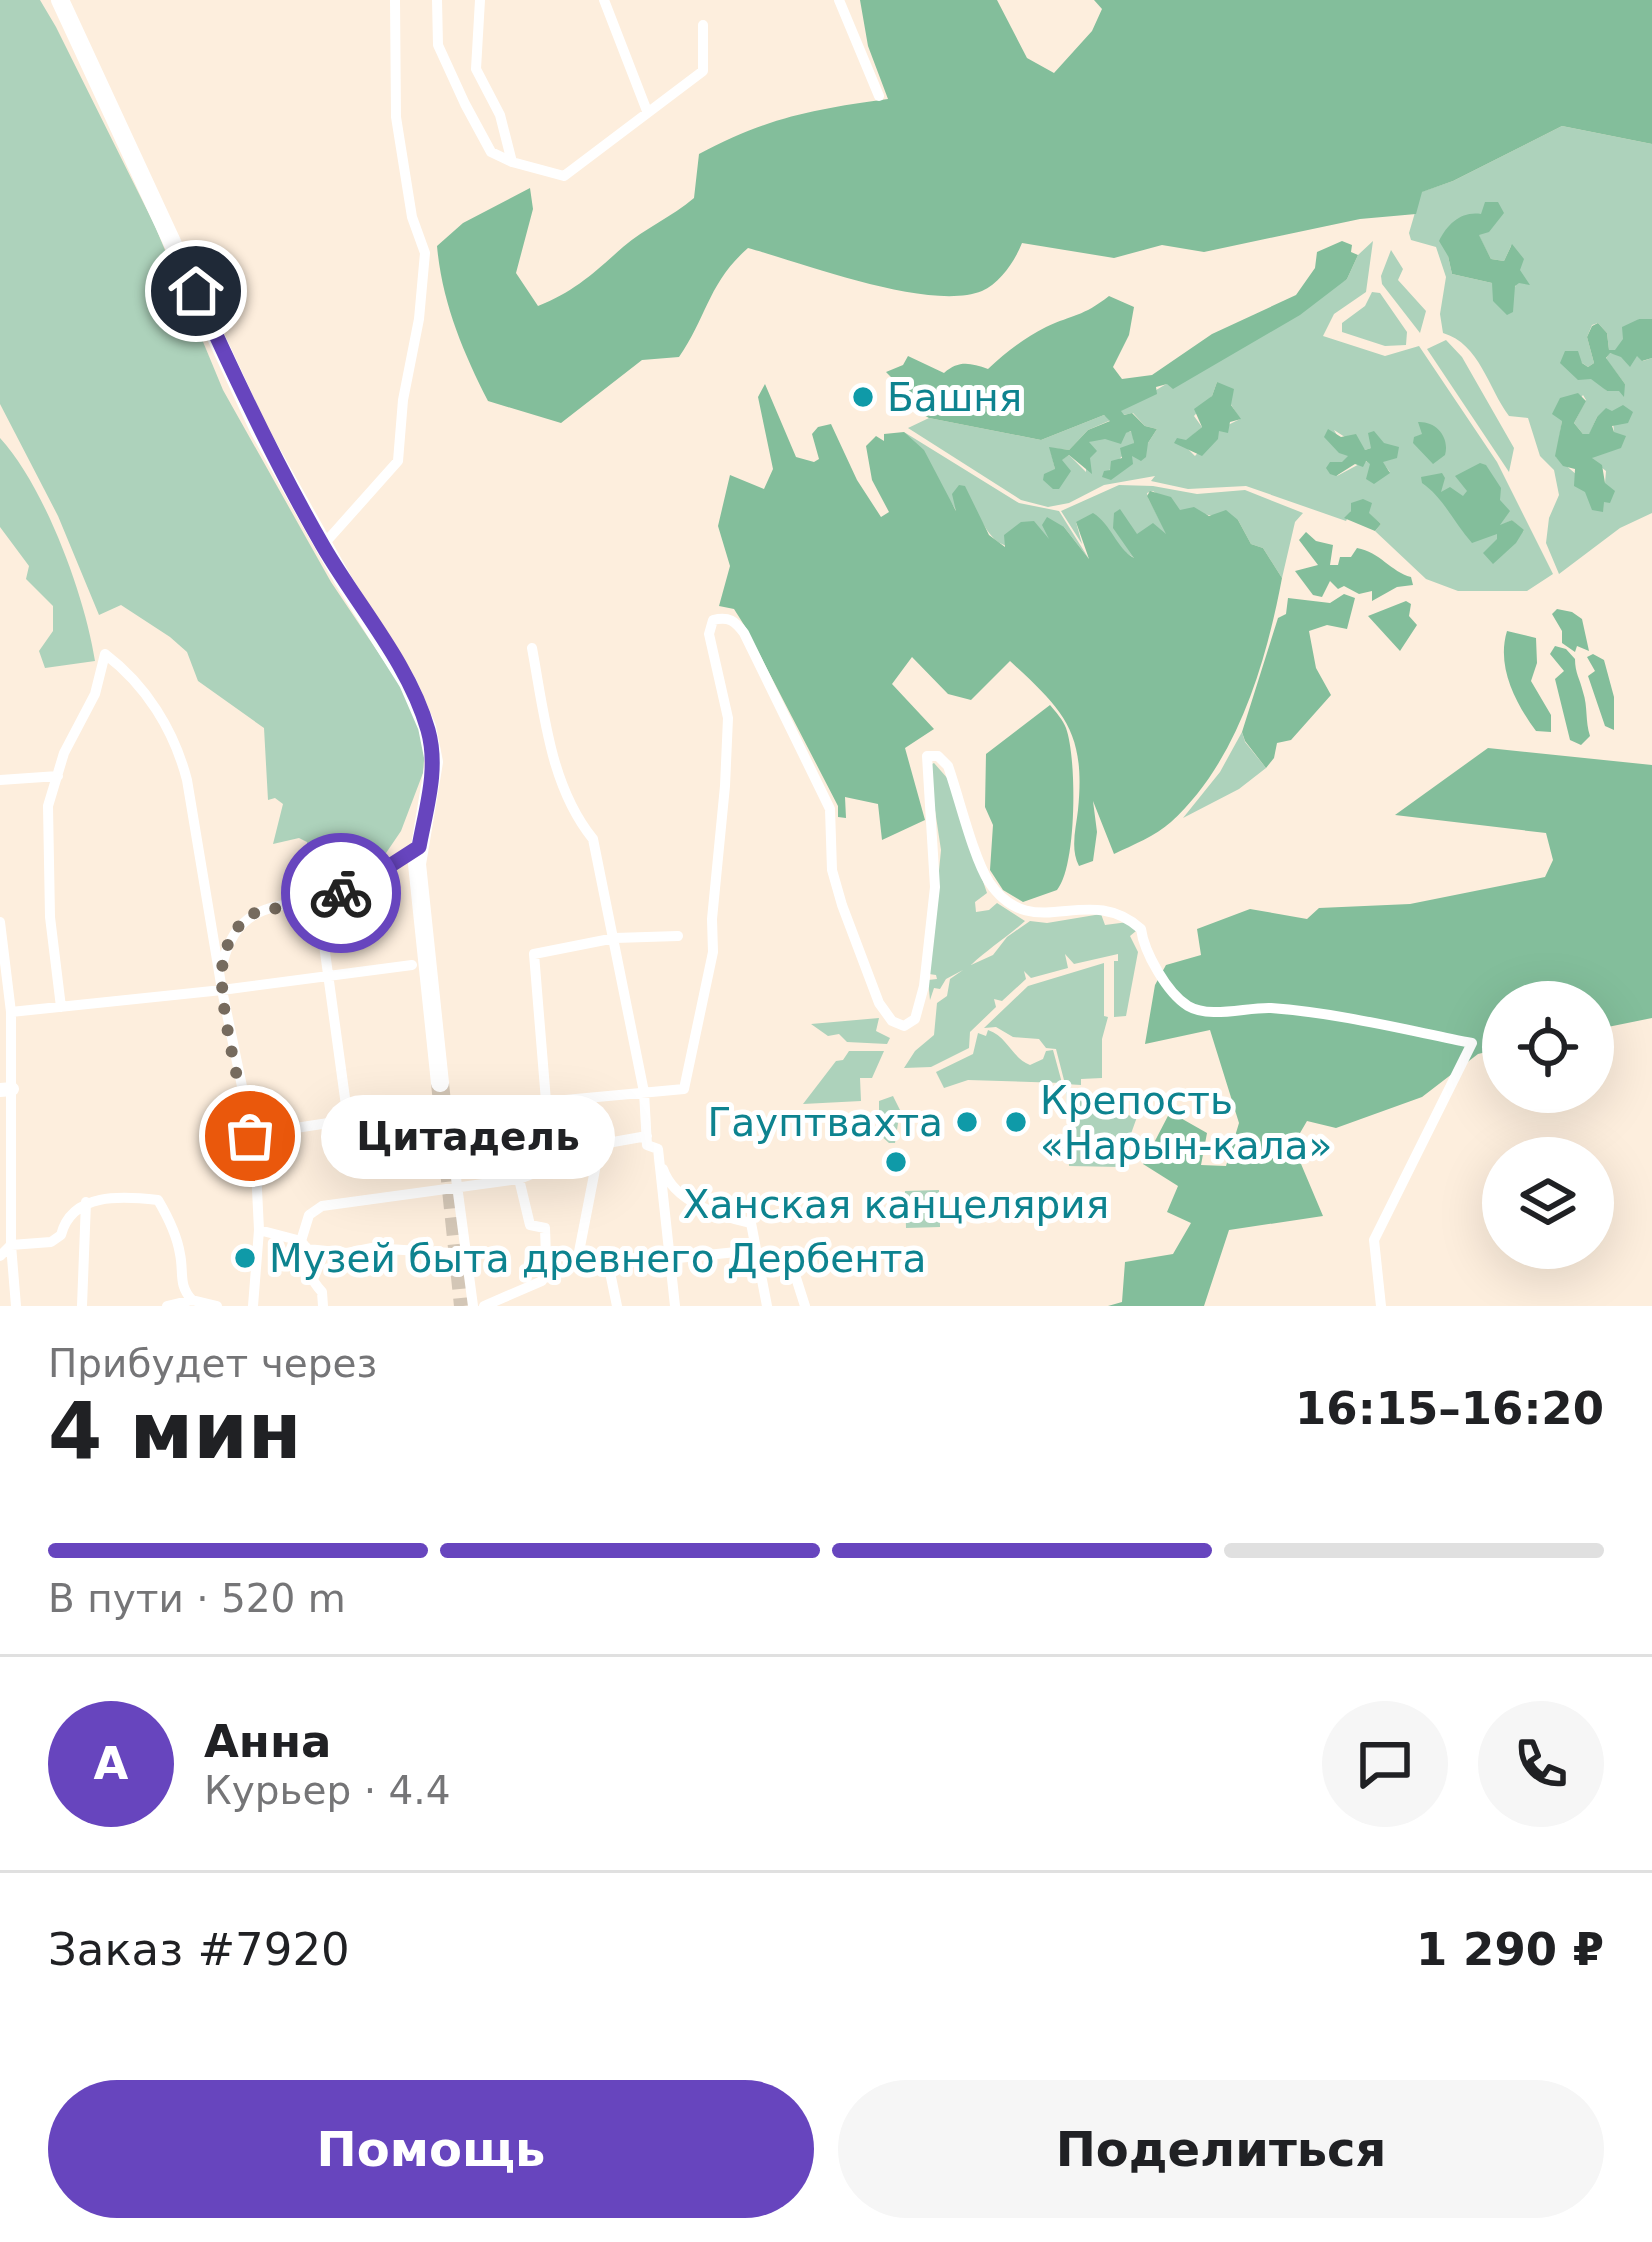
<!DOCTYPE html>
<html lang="ru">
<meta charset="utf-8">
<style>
:root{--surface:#fff;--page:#f6f6f6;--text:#202124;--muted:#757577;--line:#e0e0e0;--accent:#6745be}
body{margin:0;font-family:"DejaVu Sans",sans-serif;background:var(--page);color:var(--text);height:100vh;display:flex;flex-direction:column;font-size:45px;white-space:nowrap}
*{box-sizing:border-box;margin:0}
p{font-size:39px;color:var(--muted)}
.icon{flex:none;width:66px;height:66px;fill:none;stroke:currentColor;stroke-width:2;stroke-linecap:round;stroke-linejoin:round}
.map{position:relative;height:1306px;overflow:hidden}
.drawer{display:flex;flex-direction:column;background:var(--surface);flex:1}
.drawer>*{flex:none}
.fabs{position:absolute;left:1482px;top:981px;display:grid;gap:24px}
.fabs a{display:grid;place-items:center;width:132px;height:132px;border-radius:50%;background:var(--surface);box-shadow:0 12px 48px #0002;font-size:60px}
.pin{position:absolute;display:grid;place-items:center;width:102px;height:102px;color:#fff;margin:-51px;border:6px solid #fff;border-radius:50%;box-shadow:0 3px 12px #0007}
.courier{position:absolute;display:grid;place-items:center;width:120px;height:120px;margin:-60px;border:9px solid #6745be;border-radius:50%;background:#fff;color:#222;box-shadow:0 3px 15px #0007}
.bubble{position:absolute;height:84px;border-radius:42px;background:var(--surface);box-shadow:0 12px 48px #0002;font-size:39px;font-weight:800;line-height:84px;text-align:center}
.head em{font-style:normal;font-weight:800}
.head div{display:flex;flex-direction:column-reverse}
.head{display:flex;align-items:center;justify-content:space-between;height:204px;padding:0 48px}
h1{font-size:78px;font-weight:800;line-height:90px}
.bar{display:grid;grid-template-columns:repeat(4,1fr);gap:18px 12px;align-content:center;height:144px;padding:0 48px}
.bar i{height:15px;border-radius:9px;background:var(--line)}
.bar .active{background:var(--accent)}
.bar p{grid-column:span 4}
.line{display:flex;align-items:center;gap:30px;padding:0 48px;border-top:3px solid var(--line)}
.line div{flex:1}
.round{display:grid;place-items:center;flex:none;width:126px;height:126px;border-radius:63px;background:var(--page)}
.primary-button{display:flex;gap:24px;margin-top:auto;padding:24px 48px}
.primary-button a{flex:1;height:138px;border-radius:72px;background:var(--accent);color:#fff;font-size:48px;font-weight:800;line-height:138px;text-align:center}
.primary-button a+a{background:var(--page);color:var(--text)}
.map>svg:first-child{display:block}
</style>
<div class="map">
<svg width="1652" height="1306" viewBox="0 0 1652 1306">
<rect width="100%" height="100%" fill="#fdeedd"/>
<path fill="#add2bb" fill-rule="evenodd" d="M 0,0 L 40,0 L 56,27 L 155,226 L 223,390 L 331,582 L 396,679 L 417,720 L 425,748 L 423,773 L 401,831 L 382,859 L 353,880 L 341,878 L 329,853 L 309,857 L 307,842 L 299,838 L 273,844 L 283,804 L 275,798 L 268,800 L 264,728 L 198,681 L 187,652 L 170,637 L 121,605 L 99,615 L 58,516 L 0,404 Z
M 1562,126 L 1652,144 L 1652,319 L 1639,319 L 1616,350 L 1609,350 L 1607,333 L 1598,323 L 1592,325 L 1587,337 L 1594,363 L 1588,367 L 1565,351 L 1607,391 L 1619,391 L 1625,384 L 1606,359 L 1609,353 L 1638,356 L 1643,361 L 1652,358 L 1652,513 L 1620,528 L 1559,574 L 1546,543 L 1549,518 L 1559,495 L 1554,470 L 1540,456 L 1528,418 L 1509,416 C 1488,388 1480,344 1443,333 L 1440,314 L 1446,277 L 1436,247 L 1411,240 L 1409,233 L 1421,192 L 1453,181 ZM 1481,214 L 1478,234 L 1491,259 L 1504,261 L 1511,246 L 1520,270 L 1515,287 L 1495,289 L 1492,283 L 1452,274 L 1448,256 ZM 1583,395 L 1586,400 L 1574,423 L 1583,434 L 1589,435 L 1597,417 L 1612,412 L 1614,432 L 1591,459 L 1606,471 L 1605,483 L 1577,475 L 1556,457 L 1562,421 Z
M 1373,241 L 1366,292 L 1334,314 L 1323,336 L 1385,356 L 1419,346 L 1497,462 L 1553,574 L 1527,591 L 1458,591 L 1426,579 L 1375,531 L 1381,524 L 1368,513 L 1371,504 L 1351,511 L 1346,521 L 1246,486 L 1188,489 L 1151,481 L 1155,476 L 1104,485 L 1069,503 L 1048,507 L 1021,500 L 908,428 L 929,418 L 1041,440 L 1104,415 L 1111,420 L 1088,430 L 1069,450 L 1050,448 L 1055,469 L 1053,488 L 1061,460 L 1069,455 L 1086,472 L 1087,442 L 1132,431 L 1134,443 L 1103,477 L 1148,443 L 1157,429 L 1145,426 L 1133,413 L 1123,415 L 1120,411 L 1347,279 L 1358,255 ZM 1217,382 L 1240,419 L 1218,430 L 1195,456 L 1185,446 L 1186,441 L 1202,427 L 1194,416 L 1212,396 ZM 1334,430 L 1365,450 L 1371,448 L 1390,472 L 1365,461 L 1337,476 L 1349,456 ZM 1456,476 L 1497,528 L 1512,520 L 1524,531 L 1497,539 L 1497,533 L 1439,494 L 1464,497 L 1468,491 Z
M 1391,250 L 1403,269 L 1398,280 L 1426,311 L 1420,333 L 1382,284 L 1381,276 Z
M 1372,292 L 1380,293 L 1407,332 L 1406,345 L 1385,346 L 1342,332 L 1342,323 L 1365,306 Z
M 1446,340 L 1462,357 L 1514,448 L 1509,472 L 1427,349 Z
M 904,432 L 1019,503 L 1059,511 L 1089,559 L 1064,527 L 1055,548 C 999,548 997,553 971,501 L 960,516 Z
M 0,438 C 45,487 85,596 95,661 L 45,668 L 39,651 L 53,631 L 53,606 L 26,579 L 29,566 L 0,527 Z
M 1119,485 L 1153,486 L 1197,494 L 1245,490 L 1303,513 L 1295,522 L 1282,578 L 1263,548 L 1251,544 L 1238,520 L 1179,510 L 1153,491 L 1147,493 L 1148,498 L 1167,534 L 1136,559 L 1076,522 L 1082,544 L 1061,511 Z
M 1242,732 L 1245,742 L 1266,768 L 1239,789 L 1183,818 L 1220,772 Z
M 934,763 L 948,779 L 987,893 L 975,902 L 976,912 L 989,910 L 997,903 L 1025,921 C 1006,938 988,949 971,965 L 993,955 L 1007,937 L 1030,921 L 1047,923 L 1101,914 L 1105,925 L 1128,922 L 1136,931 L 1130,936 L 1138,952 L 1126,1016 L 1114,1017 L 1114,961 L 1118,961 L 1118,954 L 1074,964 L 1065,954 L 1068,968 L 1031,978 L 1024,971 L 1026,979 L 1002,1001 L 994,999 L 996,1007 L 970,1032 L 969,1048 L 931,1067 L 904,1068 L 915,1051 L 934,1035 L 937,1003 L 947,996 L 950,979 L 963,970 L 946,979 L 940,989 L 934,988 L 930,1000 L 928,980 L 937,979 L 936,975 L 929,974 L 941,850 L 930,777 L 930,765 Z
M 1104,963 L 1104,1016 L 1108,1017 L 1102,1039 L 1102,1078 L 1081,1079 L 1081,1085 L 1065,1084 L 1056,1049 L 1046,1048 L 1039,1039 L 1013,1037 L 996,1027 L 984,1028 L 1028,986 Z
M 879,1018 L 876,1031 L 890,1038 L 887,1044 L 847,1042 L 839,1034 L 828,1036 L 811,1024 Z
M 988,1030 C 1008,1037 1011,1057 1030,1065 L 1043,1059 L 1046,1051 L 1053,1050 L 1062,1083 L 968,1080 L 944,1088 L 936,1072 L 973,1054 L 978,1033 L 986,1036 Z
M 849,1051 L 884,1051 L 872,1078 L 860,1078 L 861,1101 L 803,1104 L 836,1061 L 843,1060 Z
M 1066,1091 L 1080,1094 L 1099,1109 L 1137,1117 L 1119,1167 L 1069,1166 Z
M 893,1096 L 900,1110 L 895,1143 L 889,1143 L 879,1134 L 879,1101 Z
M 939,1190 L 940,1227 L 906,1228 L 905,1191 Z"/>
<path fill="#83be9b" d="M 860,0 L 997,0 L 1027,58 L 1054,73 L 1092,31 L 1102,9 L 1094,0 L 1652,0 L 1652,144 L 1562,126 L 1453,181 L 1422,192 L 1416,214 L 1360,219 L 1204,252 L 1162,245 L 1114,258 L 1022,243 C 1015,261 1000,283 982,291 C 930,312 803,263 748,248 C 708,283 707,317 679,357 L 642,360 L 561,423 L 488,401 C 463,352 442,302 437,246 L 463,223 L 530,188 L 533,209 L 516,273 L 538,306 C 574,292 595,272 623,247 C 645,228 672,217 694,198 L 699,154 C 766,118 814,109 888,99 L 868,46 Z
M 1485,202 L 1498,202 L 1504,213 L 1489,232 L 1479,235 L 1491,259 L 1504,261 L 1512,244 L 1524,259 L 1520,270 L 1530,285 L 1519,283 L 1515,286 L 1513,312 L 1507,315 L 1493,301 L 1492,283 L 1452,274 L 1448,256 L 1439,241 C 1448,223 1462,211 1481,214 Z
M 1342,241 L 1352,245 L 1351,252 L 1358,255 L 1347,279 L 1300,315 L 1173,389 L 1167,384 L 1156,387 L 1157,394 L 1121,411 L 1124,415 L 1132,413 L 1145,426 L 1157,429 L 1148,443 L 1146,457 L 1141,461 L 1132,456 L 1133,464 L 1111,480 L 1102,477 L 1104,471 L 1110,470 L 1111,461 L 1122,458 L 1120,448 L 1134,443 L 1131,431 L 1126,433 L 1121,444 L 1105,439 L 1089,442 L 1097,451 L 1090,458 L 1092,474 L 1069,455 L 1062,460 L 1071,471 L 1059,489 L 1053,489 L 1043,480 L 1044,474 L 1055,469 L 1049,447 L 1069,450 L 1088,430 L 1110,421 L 1104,415 L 1041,440 L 929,418 L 895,399 L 889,389 L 896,382 L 886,372 L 903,365 L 908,356 L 944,373 C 959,360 970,363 988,369 C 1006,352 1024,338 1046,327 C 1074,314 1082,317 1109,296 L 1134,307 L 1129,335 L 1113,367 L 1122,379 L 1152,375 L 1212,334 L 1296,295 L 1315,268 L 1317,252 Z
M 1639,319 L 1652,319 L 1652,358 L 1642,361 L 1637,356 L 1630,367 L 1621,357 L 1610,353 L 1606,358 L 1625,384 L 1624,397 L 1619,391 L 1607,391 L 1591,379 L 1578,380 L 1560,363 L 1565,351 L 1578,351 L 1582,363 L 1588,367 L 1594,363 L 1587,337 L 1592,326 L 1598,323 L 1607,333 L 1609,350 L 1615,350 L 1623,339 L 1622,327 Z
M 1217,382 L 1234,389 L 1231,405 L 1241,419 L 1230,422 L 1228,433 L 1219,431 L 1218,439 L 1202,456 L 1174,443 L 1177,438 L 1186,440 L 1202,427 L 1194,409 L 1212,396 Z
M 765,384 L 796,457 L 814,462 L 819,459 L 812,434 L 818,427 L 831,424 L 857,480 L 881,517 L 889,512 L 872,480 L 866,446 L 876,436 L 884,441 L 884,434 L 904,432 L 924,450 L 956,511 L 952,494 L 959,485 L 965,486 L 989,535 L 1005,547 L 1004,535 L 1021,522 L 1034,521 L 1049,539 L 1042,525 L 1047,517 L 1064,527 L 1089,559 L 1076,522 L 1093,513 C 1112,525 1116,548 1134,558 L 1113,528 L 1114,513 L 1120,509 L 1137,534 L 1153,523 L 1166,534 L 1147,496 L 1150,491 L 1171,497 L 1180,510 L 1194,507 L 1209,516 L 1226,510 L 1238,520 L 1251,544 L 1263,548 L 1282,578 C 1266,663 1237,762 1171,822 C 1155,836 1133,845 1114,854 L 1093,801 L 1097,832 L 1093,861 L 1079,866 C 1070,849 1076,828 1078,810 C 1086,731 1063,710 1010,661 L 971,700 L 948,694 L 912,657 L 892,684 L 934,729 L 905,748 L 925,820 L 882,840 L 878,804 L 845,797 L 846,818 L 838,817 L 838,806 L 746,628 L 734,609 L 719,606 L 730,566 L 718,526 L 730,475 L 764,489 L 773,469 L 758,397 Z
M 1578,393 L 1586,401 L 1574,423 L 1583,434 L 1589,434 L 1597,417 L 1606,408 L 1612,411 L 1623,405 L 1633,412 L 1628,423 L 1612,426 L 1614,432 L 1626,436 L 1621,448 L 1592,458 L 1602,465 L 1605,483 L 1615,491 L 1610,503 L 1604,502 L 1603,512 L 1592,510 L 1585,492 L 1574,486 L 1575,469 L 1563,466 L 1555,456 L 1562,421 L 1552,414 L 1560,398 Z
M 1418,422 C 1436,421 1450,437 1445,455 L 1433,464 L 1413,443 L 1414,437 L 1422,434 Z
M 1328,429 L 1341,437 L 1356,434 L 1365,450 L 1371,448 L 1368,433 L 1374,431 L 1384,443 L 1399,447 L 1397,458 L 1383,462 L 1390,473 L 1374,484 L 1366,479 L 1370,464 L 1366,461 L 1363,467 L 1355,464 L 1336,476 L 1330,474 L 1326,468 L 1330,462 L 1342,462 L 1348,456 L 1339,453 L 1324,437 Z
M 1480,463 L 1486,465 L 1501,488 L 1500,500 L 1510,511 L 1500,525 L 1512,520 L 1524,530 L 1516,543 L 1493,564 L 1483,553 L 1497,539 L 1497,534 L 1472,543 C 1454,523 1443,497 1422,483 L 1421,477 L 1442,473 L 1445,478 L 1441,492 L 1450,487 L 1463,496 L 1467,491 L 1455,476 Z
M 1363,499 L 1372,503 L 1369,513 L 1381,524 L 1375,531 L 1344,518 L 1351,511 L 1351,503 Z
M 1306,532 L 1316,541 L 1333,545 L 1330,565 L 1338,565 L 1340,557 L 1351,557 L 1357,548 C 1380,552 1391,572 1411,577 L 1413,585 L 1397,587 L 1372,601 L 1372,591 L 1359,594 L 1344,586 L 1338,589 L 1330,581 L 1322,597 L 1313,595 L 1295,571 L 1318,565 L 1299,540 Z
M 1344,594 L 1355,598 L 1347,629 L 1327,625 L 1309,631 L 1316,668 L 1331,695 L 1291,740 L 1277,743 L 1274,758 L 1266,768 L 1245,741 L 1242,732 L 1278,618 L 1286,614 L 1288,598 L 1330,603 Z
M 1406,601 L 1411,604 L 1409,616 L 1417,625 L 1400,651 L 1368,616 Z
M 1557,609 L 1572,612 L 1582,619 L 1589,651 L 1577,646 L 1575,652 L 1562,643 L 1562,631 L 1552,614 Z
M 1507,631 L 1536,638 L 1537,663 L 1531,681 L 1551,715 L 1551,732 L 1536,731 C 1516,704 1496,667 1507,631 Z
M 1555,646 L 1566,649 L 1575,659 C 1575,673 1580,679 1583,692 C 1588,707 1585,721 1590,736 L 1581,745 L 1570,740 L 1555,679 L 1564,671 L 1550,654 Z
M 1593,654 L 1604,660 L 1614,697 L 1614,730 L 1605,726 L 1588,676 L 1595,671 L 1587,657 Z
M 1050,705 C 1056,712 1063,720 1066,728 C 1077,758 1077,866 1057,890 L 1023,902 L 1003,890 L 990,870 L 993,825 L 985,807 L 986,754 Z
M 1488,748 L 1652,765 L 1652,1018 L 1593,1030 L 1593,1002 L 1503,1002 L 1503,1048 L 1478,1054 L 1422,1097 L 1336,1128 L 1307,1121 L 1293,1145 L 1323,1216 L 1229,1230 L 1204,1306 L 1108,1306 L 1122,1302 L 1125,1262 L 1173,1254 L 1191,1223 L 1167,1212 L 1178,1186 L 1143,1164 L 1170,1112 L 1207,1133 L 1201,1165 L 1226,1166 L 1239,1123 L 1210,1030 L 1145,1044 L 1155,985 L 1166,965 L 1201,955 L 1197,929 L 1250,909 L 1307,919 L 1319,908 L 1410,904 L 1545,877 L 1553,860 L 1546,833 L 1395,815 Z"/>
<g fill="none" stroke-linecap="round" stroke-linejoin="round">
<path stroke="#d3c6b6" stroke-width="18" stroke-dasharray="18 9" stroke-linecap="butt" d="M 440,1083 L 463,1306"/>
<path stroke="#fff" stroke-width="10" d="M 437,0 L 438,45 L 465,104 L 491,152 L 512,162 L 500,115 L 476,69 L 480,0
M 604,0 L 647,111
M 839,0 L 879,96
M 512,162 L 564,176 L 703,71 L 703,25
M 324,544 L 398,461 L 403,400 L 419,319 L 425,253 L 412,217 L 396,117 L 395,0
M 532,648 C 544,712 550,786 593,839 L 644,1092 L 647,1145 L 658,1149 L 675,1306
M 0,780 L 58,776
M 318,901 L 348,1120
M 0,922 L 11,1012 L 11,1245 L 16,1306
M 223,962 C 241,889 298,913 354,889 C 377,879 398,861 419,847
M 61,1007 L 50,917 L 48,806 L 64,753 L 95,694 L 105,654 C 146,685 174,730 187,780 L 222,990 L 255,1149 L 259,1230 L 253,1306
M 11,1012 L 222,990 L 412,965
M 546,1101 L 534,954 L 615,938 L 678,936
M 447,1110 L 473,1306
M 250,1135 L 348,1120 L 684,1089 L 713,952 L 712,919 L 725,786 L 728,718 L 709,634 L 713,620 C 729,616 735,621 744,633 L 830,809 L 832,870 L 842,905 L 879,1003 L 892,1021 L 904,1026 L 915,1019 L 924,986 L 935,887 L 927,756 L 938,756 L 948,766 C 959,797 973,857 989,882 C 1033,947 1087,880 1141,929 C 1144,952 1167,993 1188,1006 C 1210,1019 1246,1007 1271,1008 C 1339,1013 1406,1030 1472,1043 L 1374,1240 L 1381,1306
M 663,1169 C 674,1202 721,1217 751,1223 L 767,1306
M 519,1179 L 530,1225 L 545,1228 L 546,1256
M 259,1230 L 301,1241 L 307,1249 L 347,1253 L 372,1248 L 467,1254
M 301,1241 L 309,1215 L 322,1206 L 519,1179 L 557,1164 L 568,1150 L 647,1136
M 306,1247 C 306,1267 310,1279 322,1292 L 323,1306
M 0,1256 L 11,1245 L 51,1242 L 61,1235 C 72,1192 122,1196 158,1200 C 168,1217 177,1235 180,1254 C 184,1273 178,1285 192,1300
M 578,1257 L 600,1144
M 607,1258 L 617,1306
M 758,1258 L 790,1259 L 805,1306
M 82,1306 L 86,1202
M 167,1306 L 192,1300 L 217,1306
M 484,1306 L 542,1281 L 546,1256 L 668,1259 L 756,1250"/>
<path stroke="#fff" stroke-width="14" d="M 0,1090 L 12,1089"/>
<path stroke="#fff" stroke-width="18" d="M 60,0 L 259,430 L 343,580 L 408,683 L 427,727 L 434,762 L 417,864 L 440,1083"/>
</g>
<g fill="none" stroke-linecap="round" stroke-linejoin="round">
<path stroke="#766b5e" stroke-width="12" stroke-dasharray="0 21.6" d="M 250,1136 C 242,1093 214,995 224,956 C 228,940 237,928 247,915 L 341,893"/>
<path stroke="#6745be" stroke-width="15" d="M 196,291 C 235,378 275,463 323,546 C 357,605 409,663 428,730 C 439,769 426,808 419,847 L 357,887 L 341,893"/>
</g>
<g fill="#0f9aa8" stroke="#fff" stroke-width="4.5">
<circle cx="863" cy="397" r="12"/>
<circle cx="967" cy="1122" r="12"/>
<circle cx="1016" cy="1122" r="12"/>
<circle cx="896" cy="1162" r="12"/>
<circle cx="245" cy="1258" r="12"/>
</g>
<g text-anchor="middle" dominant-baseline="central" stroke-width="10" stroke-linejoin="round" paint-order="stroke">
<g font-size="39" fill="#0d838f" stroke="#fff" text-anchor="start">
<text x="887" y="397">Башня</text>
<text x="1040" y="1100">Крепость<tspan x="1040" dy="45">«Нарын-кала»</tspan></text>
<text x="943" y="1122" text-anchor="end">Гауптвахта</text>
<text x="896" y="1204" text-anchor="middle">Ханская канцелярия</text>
<text x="269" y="1258">Музей быта древнего Дербента</text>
</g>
</g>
</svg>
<div class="fabs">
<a><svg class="icon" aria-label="locate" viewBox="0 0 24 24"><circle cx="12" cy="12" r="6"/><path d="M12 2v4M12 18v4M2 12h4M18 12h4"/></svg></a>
<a><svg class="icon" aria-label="layers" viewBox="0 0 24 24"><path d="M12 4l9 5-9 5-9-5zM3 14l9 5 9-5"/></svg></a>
</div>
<div class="pin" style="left:250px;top:1136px;background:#ea580c"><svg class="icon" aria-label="bag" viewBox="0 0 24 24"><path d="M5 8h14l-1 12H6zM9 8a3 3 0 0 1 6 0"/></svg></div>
<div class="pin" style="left:196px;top:291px;background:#1f2937"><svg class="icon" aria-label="home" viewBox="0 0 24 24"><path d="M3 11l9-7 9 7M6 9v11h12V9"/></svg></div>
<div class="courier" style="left:341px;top:893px"><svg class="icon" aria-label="bike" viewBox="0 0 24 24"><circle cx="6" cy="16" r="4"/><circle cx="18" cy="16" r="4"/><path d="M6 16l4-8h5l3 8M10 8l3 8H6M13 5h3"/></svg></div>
<div class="bubble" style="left:321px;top:1095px;width:294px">Цитадель</div>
</div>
<section class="drawer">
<div class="head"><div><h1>4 мин</h1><p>Прибудет через</p></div><em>16:15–16:20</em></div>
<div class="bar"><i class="active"></i><i class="active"></i><i class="active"></i><i></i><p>В пути · 520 m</p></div>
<div class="line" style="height:216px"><b class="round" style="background:var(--accent);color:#fff">А</b><div><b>Анна</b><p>Курьер · 4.4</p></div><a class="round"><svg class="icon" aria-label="chat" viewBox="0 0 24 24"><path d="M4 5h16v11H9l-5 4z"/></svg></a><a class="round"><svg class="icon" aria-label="phone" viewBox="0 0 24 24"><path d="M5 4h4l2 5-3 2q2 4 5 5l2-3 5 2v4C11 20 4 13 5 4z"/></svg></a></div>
<div class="line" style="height:156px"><div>Заказ #7920</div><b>1 290 ₽</b></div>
<div class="primary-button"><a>Помощь</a><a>Поделиться</a></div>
</section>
